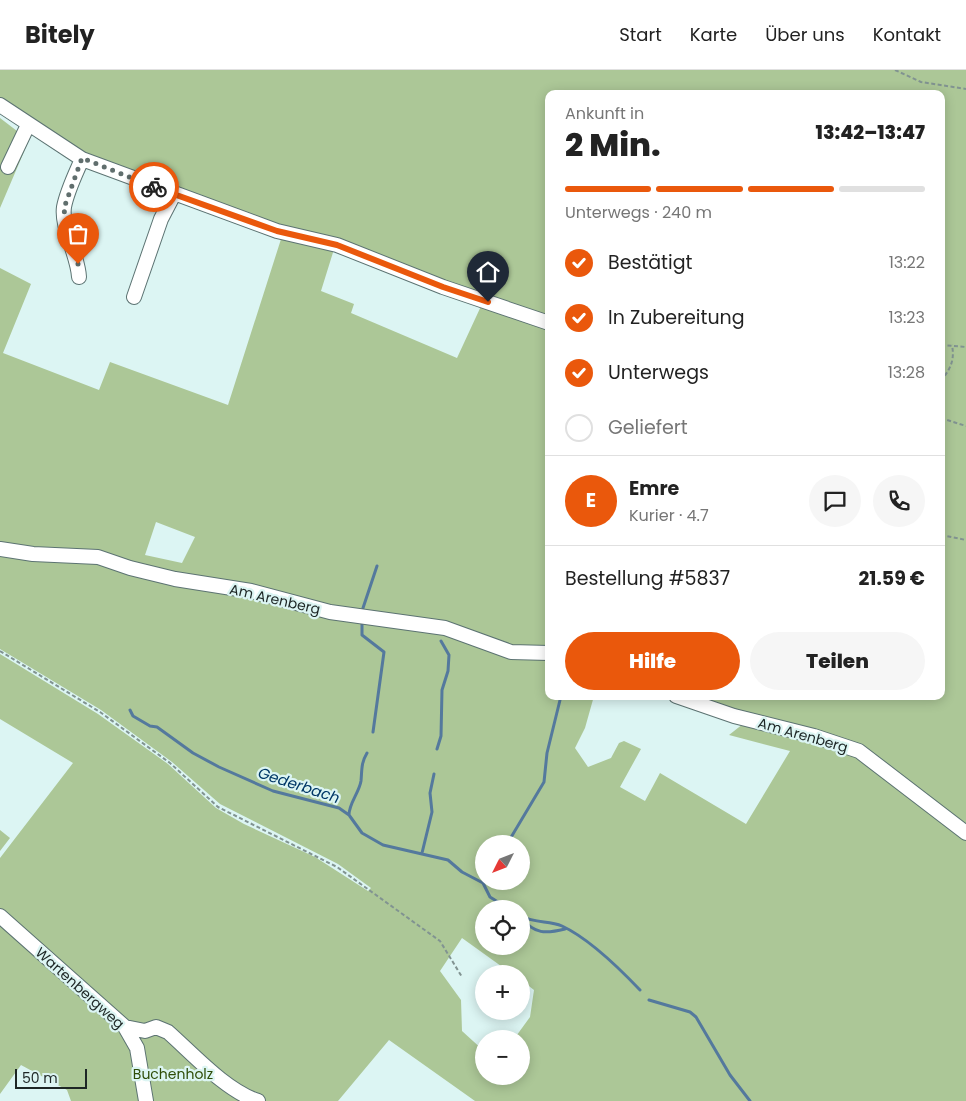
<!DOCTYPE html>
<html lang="de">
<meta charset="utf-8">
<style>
:root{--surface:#fff;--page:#f6f6f6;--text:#222;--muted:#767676;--line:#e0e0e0;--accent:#ea580c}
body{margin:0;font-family:Poppins,sans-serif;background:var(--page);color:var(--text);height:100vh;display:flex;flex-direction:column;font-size:19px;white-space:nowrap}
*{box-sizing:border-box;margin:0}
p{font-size:16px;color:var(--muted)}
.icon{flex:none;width:28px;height:28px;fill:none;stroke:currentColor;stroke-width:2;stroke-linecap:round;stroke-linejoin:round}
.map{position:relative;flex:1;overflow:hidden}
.details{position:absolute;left:545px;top:20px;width:400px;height:610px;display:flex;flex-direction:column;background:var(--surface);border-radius:10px;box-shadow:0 2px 12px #0003}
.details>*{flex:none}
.needle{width:32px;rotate:228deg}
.buttons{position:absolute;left:475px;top:765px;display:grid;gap:10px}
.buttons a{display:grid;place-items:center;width:55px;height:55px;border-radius:50%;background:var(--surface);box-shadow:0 2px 12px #0003;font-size:25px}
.scale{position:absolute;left:15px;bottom:12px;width:72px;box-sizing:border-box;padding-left:5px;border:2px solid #1d2625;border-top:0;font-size:14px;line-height:18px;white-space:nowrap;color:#1d2625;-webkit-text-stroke:4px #dcf5f3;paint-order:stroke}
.pin{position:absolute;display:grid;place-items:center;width:42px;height:42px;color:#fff;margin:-51px -21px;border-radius:50% 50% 50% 0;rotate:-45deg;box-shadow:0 0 5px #0007}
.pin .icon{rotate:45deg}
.courier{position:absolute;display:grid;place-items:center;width:50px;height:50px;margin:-25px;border:4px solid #ea580c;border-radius:50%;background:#fff;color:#222;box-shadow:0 1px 6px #0007}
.summary em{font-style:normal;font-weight:800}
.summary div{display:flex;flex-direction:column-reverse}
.summary{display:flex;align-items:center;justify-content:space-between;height:85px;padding:0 20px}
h1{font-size:32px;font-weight:800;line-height:38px}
.bar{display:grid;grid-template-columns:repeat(4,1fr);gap:8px 5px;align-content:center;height:60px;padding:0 20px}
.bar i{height:6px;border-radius:4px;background:var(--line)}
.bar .selected{background:var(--accent)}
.bar p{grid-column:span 4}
.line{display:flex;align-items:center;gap:12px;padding:0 20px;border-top:1px solid var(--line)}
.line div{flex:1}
.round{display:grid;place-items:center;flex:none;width:52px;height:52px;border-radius:26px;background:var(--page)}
ol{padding:0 20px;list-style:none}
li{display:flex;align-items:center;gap:15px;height:55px}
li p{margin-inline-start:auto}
li .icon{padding:5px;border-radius:50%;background:var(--accent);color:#fff;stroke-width:4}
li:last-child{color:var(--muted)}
li i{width:28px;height:28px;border:2px solid var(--line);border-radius:50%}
.button{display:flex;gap:10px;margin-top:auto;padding:10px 20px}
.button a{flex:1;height:58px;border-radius:30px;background:var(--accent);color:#fff;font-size:20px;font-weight:800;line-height:58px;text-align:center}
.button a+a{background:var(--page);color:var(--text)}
header{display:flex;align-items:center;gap:30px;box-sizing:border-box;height:70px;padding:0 25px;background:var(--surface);border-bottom:1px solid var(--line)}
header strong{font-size:24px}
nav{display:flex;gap:28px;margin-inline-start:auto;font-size:18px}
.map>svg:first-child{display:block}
</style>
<header>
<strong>Bitely</strong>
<nav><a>Start</a><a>Karte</a><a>Über uns</a><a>Kontakt</a></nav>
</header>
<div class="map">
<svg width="966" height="1031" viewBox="0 0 966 1031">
<rect width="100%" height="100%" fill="#dcf5f3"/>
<path fill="#acc797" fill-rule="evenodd" d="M 0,0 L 966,0 L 966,1031 L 475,1031 L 389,970 L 338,1031 C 315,1031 288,1031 265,1031 C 233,1027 194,981 169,960 L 156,955 L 145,959 L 129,956 L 11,853 L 0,840 L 0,788 L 73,693 L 0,649 L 0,584 L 98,644 L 168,694 L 216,738 L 244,754 L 315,787 L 368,821 L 371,818 L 338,794 L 220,734 L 172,692 L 101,640 L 0,579 L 0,482 L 33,487 L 97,489 L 129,501 L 173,512 L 177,505 L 131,495 L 99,485 L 34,482 L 0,477 L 0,198 L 31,214 L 3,283 L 99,320 L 110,292 L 228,335 L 282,166 L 335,176 L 321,221 L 354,234 L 351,243 L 457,288 L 482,234 L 549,257 L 549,626 L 594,626 L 585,658 L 575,678 L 588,697 L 611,688 L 619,673 L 624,671 L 641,679 L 620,717 L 645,731 L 660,703 L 746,754 L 790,681 L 729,665 L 748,650 L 687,626 L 941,626 L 941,24 L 549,24 L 549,249 L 444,213 L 363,179 L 267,154 L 83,87 L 0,33 ZM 156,452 L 195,467 L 182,493 L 145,485 ZM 484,774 L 521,774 L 521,811 L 484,811 ZM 484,839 L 521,839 L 521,876 L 484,876 ZM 462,868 L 512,904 L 521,904 L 521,910 L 534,920 L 530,947 L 514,969 L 521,969 L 521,1006 L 484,1006 L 484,981 L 462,961 L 461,930 L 440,901 Z
M 0,48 L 17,61 L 32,63 L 0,138 Z
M 0,760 L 10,768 L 0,781 Z
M 0,848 L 124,958 L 135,979 L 144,1031 L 71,1031 L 67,1020 L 21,995 L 0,1024 Z
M 156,959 L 252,1031 L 145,1031 L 130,961 Z"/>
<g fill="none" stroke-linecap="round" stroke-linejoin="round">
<path stroke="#54799d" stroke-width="3" d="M 363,538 L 377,496
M 362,553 L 362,565 L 384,582 L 373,662
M 130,640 L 133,646 L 150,656 L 157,657 L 193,683 L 219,697 L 273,721 L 339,738 L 349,745 L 362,763 L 383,775 L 448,790 L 462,802 L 483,813 L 490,827 L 509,839
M 437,679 L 441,666 L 442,620 L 448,601 L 449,585 L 441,571
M 349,745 C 349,733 359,723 361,711 C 362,700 361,693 367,683
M 507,774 L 544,712 L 547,683 L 561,626
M 422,783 L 432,742 L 430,723 L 434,704
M 521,846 C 536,854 549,850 562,856 C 588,868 620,899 640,920
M 521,848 C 535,864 545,864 565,859
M 649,930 L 690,942 L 696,947 L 730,1005 L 750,1031"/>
<defs>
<path id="minor" d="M 0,35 L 82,89 L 277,161 L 337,175 L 443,217 L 549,253
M 8,97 L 28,55
M 79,207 C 78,185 61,158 64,137 C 67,121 76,103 82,89
M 134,227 L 161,149 L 174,124
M 0,479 L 33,484 L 98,487 L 130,498 L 175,509 L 251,521 L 330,542 L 445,558 L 511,582 L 549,583
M 676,626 L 734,646 L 814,666 L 859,681 L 966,763
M 0,846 L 125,957 L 137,978 L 146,1031
M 125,957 L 145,961 L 156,957 L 168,962 C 193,984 226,1021 258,1031"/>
</defs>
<use href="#minor" stroke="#5c7372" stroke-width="16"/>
<path stroke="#819391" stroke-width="2" stroke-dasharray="4 2.5" stroke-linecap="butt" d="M 895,0 L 921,12 L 966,19
M 941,275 L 966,277
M 941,311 C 950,299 955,291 952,275
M 941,348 L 966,356
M 941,465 L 966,470
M 0,581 L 100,642 L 170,693 L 218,737 L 337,797 L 440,871 L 462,907"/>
<use href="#minor" stroke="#fff" stroke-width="14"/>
</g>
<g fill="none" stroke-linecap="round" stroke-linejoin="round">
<path stroke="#606e6d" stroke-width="5" stroke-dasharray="0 9" d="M 78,194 L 65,149 L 64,138 L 82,88 L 154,117"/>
<path stroke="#ea580c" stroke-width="6" d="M 154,117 L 277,161 L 337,175 L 443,217 L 488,232"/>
</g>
<g text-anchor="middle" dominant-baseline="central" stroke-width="4.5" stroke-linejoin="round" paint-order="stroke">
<g font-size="14" fill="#1d2625" stroke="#dcf5f3">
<text transform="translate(275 529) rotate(13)">Am Arenberg</text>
<text transform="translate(803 665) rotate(16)">Am Arenberg</text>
<text transform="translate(80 918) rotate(42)">Wartenbergweg</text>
</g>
<g font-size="14" fill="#2e4d07" stroke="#dcf5f3">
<text x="173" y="1004">Buchenholz</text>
</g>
<g font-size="15" font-style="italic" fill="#003766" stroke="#dcf5f3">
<text transform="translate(299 715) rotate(18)">Gederbach</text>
</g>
</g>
</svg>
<div class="buttons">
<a><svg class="needle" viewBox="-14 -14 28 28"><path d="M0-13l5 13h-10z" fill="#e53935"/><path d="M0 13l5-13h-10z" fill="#767676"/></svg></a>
<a><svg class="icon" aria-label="locate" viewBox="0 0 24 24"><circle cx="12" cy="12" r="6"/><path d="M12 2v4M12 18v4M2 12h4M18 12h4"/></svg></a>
<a>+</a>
<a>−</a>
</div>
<div class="scale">50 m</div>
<div class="pin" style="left:78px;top:194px;background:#ea580c"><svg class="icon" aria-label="bag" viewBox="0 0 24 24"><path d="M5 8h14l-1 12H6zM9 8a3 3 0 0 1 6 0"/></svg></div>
<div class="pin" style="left:488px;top:232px;background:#1f2937"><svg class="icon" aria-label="home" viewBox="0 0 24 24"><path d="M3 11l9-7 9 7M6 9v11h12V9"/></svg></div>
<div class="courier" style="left:154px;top:117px"><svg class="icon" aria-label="bike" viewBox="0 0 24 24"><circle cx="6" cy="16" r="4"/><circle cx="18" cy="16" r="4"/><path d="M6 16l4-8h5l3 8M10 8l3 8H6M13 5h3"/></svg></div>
<section class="details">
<div class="summary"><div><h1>2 Min.</h1><p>Ankunft in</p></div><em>13:42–13:47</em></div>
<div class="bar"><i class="selected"></i><i class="selected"></i><i class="selected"></i><i></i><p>Unterwegs · 240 m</p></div>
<ol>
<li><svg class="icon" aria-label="check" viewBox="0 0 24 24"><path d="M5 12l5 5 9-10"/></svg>Bestätigt<p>13:22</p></li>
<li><svg class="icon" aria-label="check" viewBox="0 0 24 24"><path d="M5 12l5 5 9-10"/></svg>In Zubereitung<p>13:23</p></li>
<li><svg class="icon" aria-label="check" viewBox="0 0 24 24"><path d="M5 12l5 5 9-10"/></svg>Unterwegs<p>13:28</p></li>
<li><i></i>Geliefert</li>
</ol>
<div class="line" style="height:90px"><b class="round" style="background:var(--accent);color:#fff">E</b><div><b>Emre</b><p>Kurier · 4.7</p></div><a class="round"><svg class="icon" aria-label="chat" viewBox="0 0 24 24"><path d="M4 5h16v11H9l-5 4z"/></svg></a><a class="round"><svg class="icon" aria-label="phone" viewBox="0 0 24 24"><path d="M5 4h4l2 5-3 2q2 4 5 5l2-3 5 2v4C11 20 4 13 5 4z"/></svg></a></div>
<div class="line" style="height:65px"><div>Bestellung #5837</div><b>21.59 €</b></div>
<div class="button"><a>Hilfe</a><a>Teilen</a></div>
</section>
</div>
